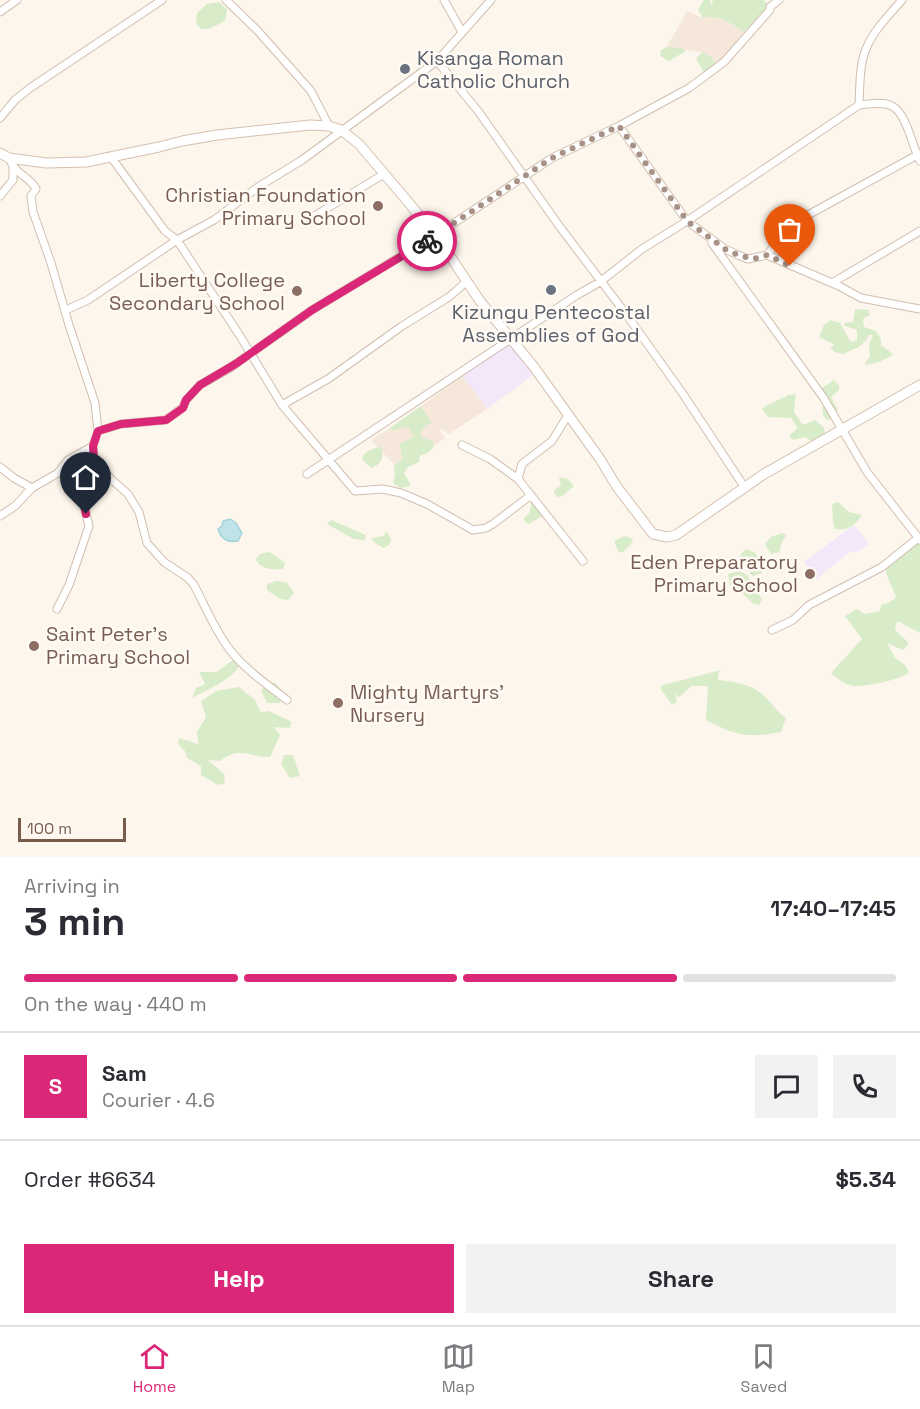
<!DOCTYPE html>
<meta charset="utf-8">
<style>
:root{--surface:#fff;--page:#f2f2f3;--text:#2b2b33;--muted:#7c7c81;--line:#e1e1e2;--accent:#db2777}
body{margin:0;font-family:"Space Grotesk",sans-serif;background:var(--page);color:var(--text);height:100vh;display:flex;flex-direction:column;font-size:22px;white-space:nowrap}
*{box-sizing:border-box;margin:0}
p{font-size:20px;color:var(--muted)}
.icon{flex:none;width:33px;height:33px;fill:none;stroke:currentColor;stroke-width:2;stroke-linecap:round;stroke-linejoin:round}
.map{position:relative;height:857px;overflow:hidden}
.sheet{display:flex;flex-direction:column;background:var(--surface);flex:1}
.sheet>*{flex:none}
.scale{position:absolute;left:18px;bottom:15px;width:108px;box-sizing:border-box;padding-left:6px;border:3px solid #7a5c4d;border-top:0;font-size:16px;line-height:21px;white-space:nowrap;color:#7a5c4d;-webkit-text-stroke:4px #fffaf3;paint-order:stroke}
.pin{position:absolute;display:grid;place-items:center;width:51px;height:51px;color:#fff;margin:-62px -26px;border-radius:50% 50% 50% 0;rotate:-45deg;box-shadow:0 0 6px #0007}
.pin .icon{rotate:45deg}
.courier{position:absolute;display:grid;place-items:center;width:60px;height:60px;margin:-30px;border:4px solid #db2777;border-radius:50%;background:#fff;color:#222;box-shadow:0 2px 8px #0007}
.headline em{font-style:normal;font-weight:600}
.headline div{display:flex;flex-direction:column-reverse}
.headline{display:flex;align-items:center;justify-content:space-between;height:102px;padding:0 24px}
h1{font-size:39px;font-weight:600;line-height:45px}
.bar{display:grid;grid-template-columns:repeat(4,1fr);gap:9px 6px;align-content:center;height:72px;padding:0 24px}
.bar i{height:8px;border-radius:4px;background:var(--line)}
.bar .selected{background:var(--accent)}
.bar p{grid-column:span 4}
.line{display:flex;align-items:center;gap:15px;padding:0 24px;border-top:2px solid var(--line)}
.line div{flex:1}
.round{display:grid;place-items:center;flex:none;width:63px;height:63px;border-radius:0px;background:var(--page)}
.primary-button{display:flex;gap:12px;margin-top:auto;padding:12px 24px}
.primary-button a{flex:1;height:69px;border-radius:0px;background:var(--accent);color:#fff;font-size:24px;font-weight:600;line-height:69px;text-align:center}
.primary-button a+a{background:var(--page);color:var(--text)}
.tabs{display:flex;justify-content:space-around;align-items:center;height:84px;border-top:2px solid var(--line);background:var(--surface);font-size:16px;color:var(--muted)}
.tabs a{display:grid;justify-items:center;gap:3px}
.tabs .selected{color:var(--accent)}
.map>svg:first-child{display:block}
</style>
<div class="map">
<svg width="920" height="857" viewBox="0 0 920 857">
<rect width="100%" height="100%" fill="#fdf6ec"/>
<path fill="#f5e8da" d="M 687,11 L 703,18 L 713,15 L 721,18 L 744,32 L 741,39 L 721,62 L 717,64 L 711,57 L 702,52 L 667,47 Z
M 462,375 L 487,409 L 449,434 L 438,427 L 445,438 L 400,471 L 371,440 L 402,421 Z"/>
<path fill="#f3e8fa" d="M 509,342 L 533,375 L 487,409 L 462,375 Z
M 854,525 L 869,544 L 858,552 L 850,552 L 816,579 L 804,562 Z"/>
<path fill="#d8ecc9" d="M 704,0 L 710,0 L 711,6 L 713,0 L 763,0 L 769,5 L 744,32 C 730,24 720,13 703,18 L 698,10 Z
M 219,2 L 227,9 L 225,21 L 209,29 L 201,29 L 196,23 L 197,13 L 207,4 Z
M 667,47 L 681,48 L 686,51 L 669,61 L 660,56 L 661,50 Z
M 702,52 L 711,57 L 716,63 L 715,68 L 702,79 L 703,71 L 696,59 Z
M 855,309 L 868,310 L 870,315 L 863,319 L 864,327 L 876,331 L 881,339 L 881,345 L 893,354 C 887,360 874,364 865,365 L 865,363 L 870,357 L 869,344 L 873,336 L 870,334 C 862,348 857,347 843,354 L 835,352 L 830,347 L 835,345 L 819,337 L 824,325 L 831,320 L 840,323 L 851,342 L 857,340 L 857,330 L 845,326 L 844,323 L 853,322 Z
M 834,380 L 839,385 L 839,390 L 831,397 L 838,410 L 831,419 L 826,420 L 823,414 L 822,388 Z
M 796,394 L 794,412 L 803,425 L 815,420 L 824,428 L 825,436 L 812,442 L 805,437 L 793,440 L 789,436 L 798,428 L 791,418 L 768,417 L 762,409 C 772,401 779,401 788,395 Z
M 421,406 L 432,424 L 427,424 L 420,433 L 422,438 L 428,439 L 434,444 C 432,451 427,454 420,455 L 419,462 L 408,467 L 404,473 L 411,485 C 404,489 400,489 393,483 L 395,475 L 394,465 L 402,460 L 400,444 L 413,437 L 409,428 L 402,427 L 393,431 L 390,428 Z
M 381,447 C 385,457 381,465 371,468 L 362,459 C 365,451 372,448 381,447 Z
M 559,477 L 568,479 L 574,486 L 562,496 L 557,497 L 554,492 L 555,489 L 561,486 Z
M 531,502 L 541,510 L 542,516 L 529,524 L 525,522 L 524,518 L 530,512 Z
M 838,502 L 849,512 L 862,515 C 855,525 848,531 835,529 L 833,522 L 832,504 Z
M 331,520 L 366,535 L 365,540 L 354,539 L 327,524 Z
M 386,531 L 391,539 L 390,544 L 384,548 L 375,543 L 371,538 L 384,536 Z
M 782,533 L 786,535 L 781,544 L 780,552 L 771,554 L 765,544 L 771,537 Z
M 625,536 L 631,538 L 633,542 L 622,553 L 618,551 L 614,541 Z
M 920,539 L 920,633 L 897,621 L 895,630 L 909,643 L 903,650 L 887,643 L 895,658 L 904,664 L 909,672 C 902,680 864,687 853,686 C 844,684 838,679 831,673 L 862,639 L 845,616 L 857,609 L 865,614 L 880,611 L 881,605 L 890,602 L 896,597 L 886,573 L 886,566 Z
M 746,549 L 754,552 L 763,563 L 762,573 L 753,576 L 750,574 L 750,563 L 742,560 L 739,557 Z
M 270,552 L 285,563 L 283,569 C 274,570 261,570 256,560 C 259,553 263,553 270,552 Z
M 740,571 L 747,575 L 762,599 L 759,605 L 753,603 L 742,593 L 732,590 L 730,586 L 728,574 Z
M 277,581 L 287,583 L 294,593 L 288,600 L 280,599 L 267,590 L 267,584 Z
M 233,660 L 240,662 C 239,677 206,690 192,698 L 196,688 L 205,684 L 199,672 L 217,672 Z
M 721,670 L 718,674 L 718,680 C 735,682 754,684 766,698 C 773,705 778,712 786,718 L 781,732 C 748,738 736,736 706,720 L 708,686 L 692,686 L 679,697 L 675,694 L 677,702 L 672,705 L 660,688 L 663,685 Z
M 266,683 L 275,683 L 285,694 L 280,703 L 267,703 L 261,691 Z
M 239,687 L 255,700 L 261,712 L 269,711 L 292,722 L 289,728 L 274,727 L 280,735 L 270,757 C 248,757 239,746 220,761 L 208,760 L 224,774 L 225,783 L 218,785 L 201,775 L 201,766 L 187,758 L 185,751 L 178,744 L 179,738 L 198,744 L 197,732 L 206,717 L 201,701 L 216,691 Z
M 284,755 L 293,755 L 300,776 L 290,778 L 281,764 Z"/>
<path fill="#bfe3e8" stroke="#a5d3da" stroke-width="1.5" d="M 230,519 L 236,523 L 242,533 L 238,541 C 227,543 221,539 218,529 L 222,526 L 223,521 Z"/>
<g fill="none" stroke-linecap="round" stroke-linejoin="round">
<defs>
<path id="street" d="M 226,0 L 257,30 L 311,91 L 329,126
M 444,0 L 462,32
M 0,12 L 17,0
M 437,61 L 478,111 L 560,227 L 626,314 L 683,394 L 745,488
M 859,105 C 860,88 859,66 866,49 C 873,31 889,15 902,0
M 0,118 L 15,100 L 30,88 L 162,0
M 619,126 L 687,221 L 725,249 L 738,255 L 748,259 L 767,255 L 790,226 L 808,215 L 919,154
M 111,157 L 165,231 L 177,240 L 240,336 L 282,405 L 355,491 L 383,489 L 401,493 L 427,504 L 473,530 L 486,528 L 493,524 L 531,495
M 0,196 L 13,180 L 13,167
M 306,221 L 384,174
M 712,243 L 823,397 L 867,472 L 920,540
M 767,255 L 839,286 L 861,298 L 920,309
M 832,283 L 920,231
M 66,310 L 88,300 L 177,240 L 214,220 L 258,187 L 302,160 L 437,61 L 491,0
M 282,405 L 328,379 L 402,326 L 449,297 L 466,282
M 98,431 L 121,424 L 166,420 L 183,407 L 186,400 L 200,385 L 230,368 L 312,310 L 436,235 L 552,158 L 619,126 L 689,88 L 724,62 L 770,10 L 770,7 L 779,0
M 462,445 L 490,459 L 518,479 L 583,561
M 93,446 L 94,460 L 111,479 L 128,494 L 139,512 L 147,543 L 164,562 L 188,578 L 194,585 C 204,604 213,625 225,643 C 240,666 265,683 287,700
M 0,467 L 14,478 L 32,488
M 307,474 L 577,295 L 600,282 L 642,249 L 687,221 L 859,105 C 869,104 883,101 892,106 C 907,114 912,146 920,161
M 518,479 L 522,464 L 552,441 L 568,415
M 0,516 L 15,506 L 32,488 L 58,473 L 68,460 L 93,446 L 98,431 L 95,403 L 69,325 L 51,263 L 33,212 L 31,196 L 36,189 C 31,177 16,176 9,158
M 57,609 L 69,585 L 89,526 L 83,501 L 94,460
M 772,630 L 793,620 L 809,605 L 882,567 L 918,538"/>
<path id="secondary" d="M 0,153 L 9,158 L 46,163 L 86,162 L 159,147 L 182,141 L 217,135 L 310,125 L 329,126 L 341,130 L 359,144 L 436,235 L 480,301 L 534,367 L 600,459 L 617,487 L 653,534 L 667,537 L 676,535 L 764,474 L 920,385"/>
</defs>
<use href="#street" stroke="#d1beb0" stroke-width="9"/>
<use href="#secondary" stroke="#d6c0b0" stroke-width="11"/>
<use href="#street" stroke="#fff" stroke-width="7"/>
<use href="#secondary" stroke="#fff" stroke-width="9"/>
</g>
<g fill="none" stroke-linecap="round" stroke-linejoin="round">
<path stroke="#a89285" stroke-width="6" stroke-dasharray="0 10.8" d="M 427,241 L 552,158 L 619,126 L 687,221 L 725,249 L 738,255 L 753,259 L 767,255 L 790,266"/>
<path stroke="#db2777" stroke-width="8" d="M 86,514 L 83,501 L 94,460 L 93,446 L 98,431 L 121,424 L 166,420 L 183,408 L 186,400 L 200,385 L 237,363 L 312,310 L 427,241"/>
</g>
<g fill="#6b7280" stroke="#fffaf3" stroke-width="2">
<circle cx="405" cy="69" r="6"/>
<circle cx="551" cy="290" r="6"/>
</g>
<g fill="#8d6e63" stroke="#fffaf3" stroke-width="2">
<circle cx="378" cy="206" r="6"/>
<circle cx="297" cy="291" r="6"/>
<circle cx="810" cy="574" r="6"/>
<circle cx="34" cy="646" r="6"/>
<circle cx="338" cy="703" r="6"/>
</g>
<g text-anchor="middle" dominant-baseline="central" stroke-width="5" stroke-linejoin="round" paint-order="stroke">
<g font-size="20" fill="#5b616d" stroke="#fffaf3" text-anchor="start">
<text x="417" y="58">Kisanga Roman<tspan x="417" dy="23">Catholic Church</tspan></text>
<text x="551" y="312" text-anchor="middle">Kizungu Pentecostal<tspan x="551" dy="23">Assemblies of God</tspan></text>
</g>
<g font-size="20" fill="#785e54" stroke="#fffaf3" text-anchor="end">
<text x="366" y="195">Christian Foundation<tspan x="366" dy="23">Primary School</tspan></text>
<text x="285" y="280">Liberty College<tspan x="285" dy="23">Secondary School</tspan></text>
<text x="798" y="562">Eden Preparatory<tspan x="798" dy="23">Primary School</tspan></text>
<text x="46" y="634" text-anchor="start">Saint Peter's<tspan x="46" dy="23">Primary School</tspan></text>
<text x="350" y="692" text-anchor="start">Mighty Martyrs'<tspan x="350" dy="23">Nursery</tspan></text>
</g>
</g>
</svg>
<div class="scale">100 m</div>
<div class="pin" style="left:790px;top:266px;background:#ea580c"><svg class="icon" aria-label="bag" viewBox="0 0 24 24"><path d="M5 8h14l-1 12H6zM9 8a3 3 0 0 1 6 0"/></svg></div>
<div class="pin" style="left:86px;top:514px;background:#1f2937"><svg class="icon" aria-label="home" viewBox="0 0 24 24"><path d="M3 11l9-7 9 7M6 9v11h12V9"/></svg></div>
<div class="courier" style="left:427px;top:241px"><svg class="icon" aria-label="bike" viewBox="0 0 24 24"><circle cx="6" cy="16" r="4"/><circle cx="18" cy="16" r="4"/><path d="M6 16l4-8h5l3 8M10 8l3 8H6M13 5h3"/></svg></div>
</div>
<section class="sheet">
<div class="headline"><div><h1>3 min</h1><p>Arriving in</p></div><em>17:40–17:45</em></div>
<div class="bar"><i class="selected"></i><i class="selected"></i><i class="selected"></i><i></i><p>On the way · 440 m</p></div>
<div class="line" style="height:108px"><b class="round" style="background:var(--accent);color:#fff">S</b><div><b>Sam</b><p>Courier · 4.6</p></div><a class="round"><svg class="icon" aria-label="chat" viewBox="0 0 24 24"><path d="M4 5h16v11H9l-5 4z"/></svg></a><a class="round"><svg class="icon" aria-label="phone" viewBox="0 0 24 24"><path d="M5 4h4l2 5-3 2q2 4 5 5l2-3 5 2v4C11 20 4 13 5 4z"/></svg></a></div>
<div class="line" style="height:78px"><div>Order #6634</div><b>$5.34</b></div>
<div class="primary-button"><a>Help</a><a>Share</a></div>
</section>
<nav class="tabs">
<a class="selected"><svg class="icon" aria-label="home" viewBox="0 0 24 24"><path d="M3 11l9-7 9 7M6 9v11h12V9"/></svg>Home</a>
<a><svg class="icon" aria-label="map" viewBox="0 0 24 24"><path d="M3 6l6-2 6 2 6-2v14l-6 2-6-2-6 2zM9 4v14M15 6v14"/></svg>Map</a>
<a><svg class="icon" aria-label="saved" viewBox="0 0 24 24"><path d="M7 4h10v16l-5-4-5 4z"/></svg>Saved</a>
</nav>
